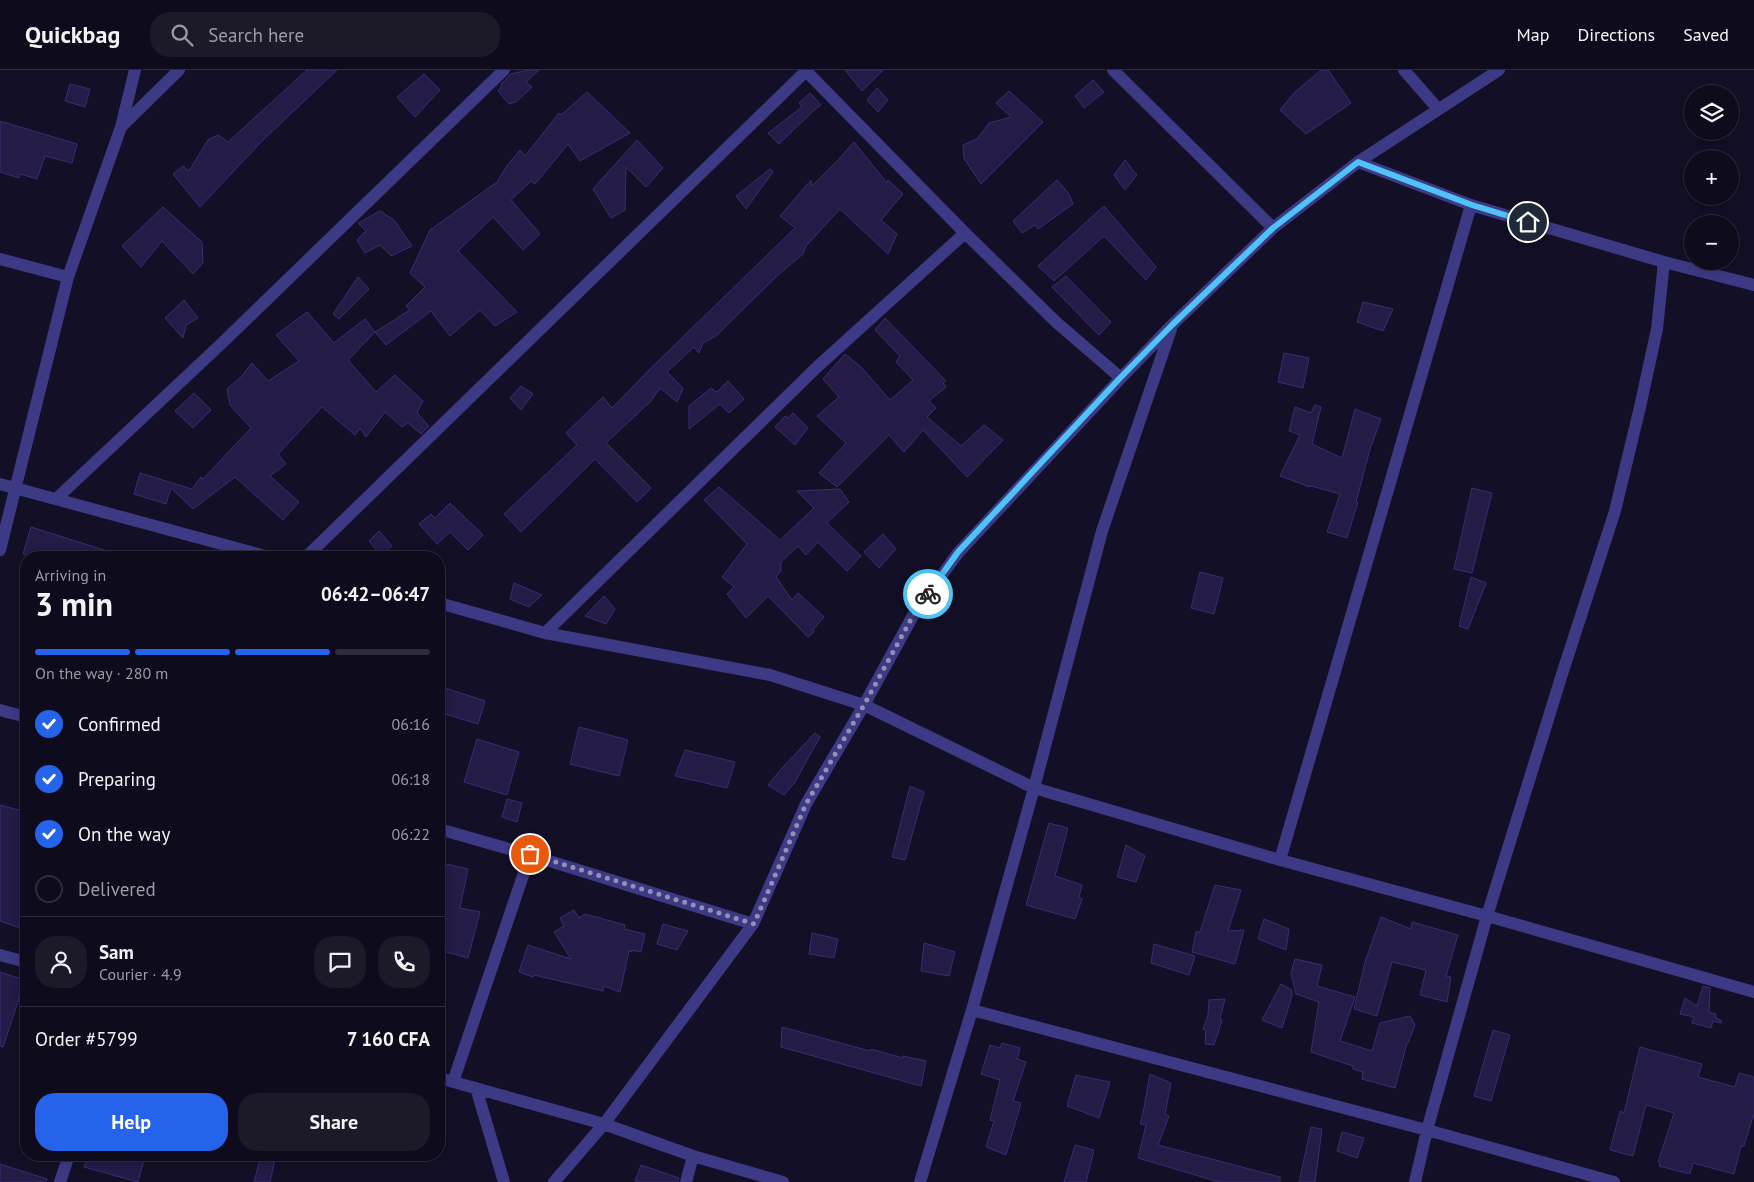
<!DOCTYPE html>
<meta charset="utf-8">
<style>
:root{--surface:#0e0b1c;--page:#1c1929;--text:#f1f3f6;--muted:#9b9ba3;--line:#2e2b3b;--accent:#2563eb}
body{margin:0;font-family:"PT Sans",sans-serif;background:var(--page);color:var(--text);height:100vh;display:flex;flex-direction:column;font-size:19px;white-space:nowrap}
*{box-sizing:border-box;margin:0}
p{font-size:16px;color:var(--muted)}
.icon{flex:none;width:28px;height:28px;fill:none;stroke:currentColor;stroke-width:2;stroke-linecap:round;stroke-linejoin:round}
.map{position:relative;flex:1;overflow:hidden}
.drawer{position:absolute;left:20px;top:481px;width:425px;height:610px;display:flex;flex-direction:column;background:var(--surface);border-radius:20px;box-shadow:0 2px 12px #0003,0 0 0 1px var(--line)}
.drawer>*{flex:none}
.controls{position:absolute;left:1684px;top:15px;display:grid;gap:10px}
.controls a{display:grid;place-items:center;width:55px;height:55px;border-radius:50%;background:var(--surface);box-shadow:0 2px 12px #0003,0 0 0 1px var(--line);font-size:25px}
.pin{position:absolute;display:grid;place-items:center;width:42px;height:42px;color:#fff;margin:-21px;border:2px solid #fff;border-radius:50%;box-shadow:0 1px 5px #0007}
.courier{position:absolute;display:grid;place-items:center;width:50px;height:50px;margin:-25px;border:4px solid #4fc3f7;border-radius:50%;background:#fff;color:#222;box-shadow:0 1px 6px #0007}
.overview em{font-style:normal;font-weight:800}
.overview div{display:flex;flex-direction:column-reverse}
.overview{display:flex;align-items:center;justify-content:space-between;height:85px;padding:0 15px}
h1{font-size:32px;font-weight:800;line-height:38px}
.bar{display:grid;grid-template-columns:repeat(4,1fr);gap:8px 5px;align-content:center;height:60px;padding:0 15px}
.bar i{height:6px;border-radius:4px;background:var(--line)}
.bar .active{background:var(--accent)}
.bar p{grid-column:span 4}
.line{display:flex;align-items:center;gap:12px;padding:0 15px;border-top:1px solid var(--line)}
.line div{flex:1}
.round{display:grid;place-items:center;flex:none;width:52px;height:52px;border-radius:20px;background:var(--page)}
ol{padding:0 15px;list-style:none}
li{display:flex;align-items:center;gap:15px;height:55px}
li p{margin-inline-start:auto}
li .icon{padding:5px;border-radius:50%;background:var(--accent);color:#fff;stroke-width:4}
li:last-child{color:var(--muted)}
li i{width:28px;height:28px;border:2px solid var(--line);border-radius:50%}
.primary-button{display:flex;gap:10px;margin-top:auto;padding:10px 15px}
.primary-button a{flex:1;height:58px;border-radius:20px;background:var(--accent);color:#fff;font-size:20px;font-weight:800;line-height:58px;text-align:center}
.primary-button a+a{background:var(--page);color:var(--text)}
header{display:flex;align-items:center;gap:30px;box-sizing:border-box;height:70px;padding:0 25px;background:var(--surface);border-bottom:1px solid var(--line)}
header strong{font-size:24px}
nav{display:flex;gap:28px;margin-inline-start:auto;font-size:18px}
.search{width:350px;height:45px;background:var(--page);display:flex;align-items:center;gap:12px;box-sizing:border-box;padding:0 18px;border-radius:20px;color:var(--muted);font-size:19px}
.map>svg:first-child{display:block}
</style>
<header>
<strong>Quickbag</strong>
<div class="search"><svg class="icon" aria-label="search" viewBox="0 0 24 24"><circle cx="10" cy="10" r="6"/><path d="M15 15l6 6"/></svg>Search here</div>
<nav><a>Map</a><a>Directions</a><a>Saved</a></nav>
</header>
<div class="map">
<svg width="1754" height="1112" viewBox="0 0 1754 1112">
<rect width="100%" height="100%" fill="#130f26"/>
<path fill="#241b47" stroke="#3b2d73" d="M 307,0 L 337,0 L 263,70 L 200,137 L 173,104 L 183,96 L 189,101 L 208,70 L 218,65 L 228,72 Z
M 528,0 L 539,0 L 526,12 L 532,17 L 516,32 L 509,34 L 498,21 L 502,15 L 501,14 L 511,4 Z
M 845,0 L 883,0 L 862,21 Z
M 1321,0 L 1328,0 L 1351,33 L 1306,64 L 1280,40 L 1294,23 Z
M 424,4 L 440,20 L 415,47 L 397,27 Z
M 1093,10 L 1104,22 L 1084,38 L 1075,26 Z
M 70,14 L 90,19 L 85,37 L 65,31 Z
M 877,18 L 888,30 L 878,42 L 867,30 Z
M 1009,21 L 1043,52 L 981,114 L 964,88 L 963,75 L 977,69 L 989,53 L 1011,47 L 996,33 Z
M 587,22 L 630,63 L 580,91 L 568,74 L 535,114 L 531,111 L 511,130 L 540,164 L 523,180 L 493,147 L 458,181 L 517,242 L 495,256 L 480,240 L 450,266 L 431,241 L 386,275 L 375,262 L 410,240 L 406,236 L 425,217 L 410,203 L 430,160 L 497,112 L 506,97 L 520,80 L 525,86 L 559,43 L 561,45 Z
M 810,23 L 821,35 L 813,41 L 779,74 L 768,63 L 802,37 L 799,33 Z
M 0,51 L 77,74 L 72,93 L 45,86 L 37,109 L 20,104 L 19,108 L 0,102 Z
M 637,70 L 663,98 L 646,117 L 626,97 L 625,140 L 611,148 L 593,119 Z
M 854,72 L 887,113 L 888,110 L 903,124 L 881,150 L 897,164 L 888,184 L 840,139 L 806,176 L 803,184 L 778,205 L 716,266 L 703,273 L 699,283 L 694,277 L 667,302 L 683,318 L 677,332 L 660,318 L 651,331 L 606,373 L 651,418 L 637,432 L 595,389 L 521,462 L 504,444 L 577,375 L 566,363 L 603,327 L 612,338 L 650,299 L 795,158 L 780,146 L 811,110 L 812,116 L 838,90 Z
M 1125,90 L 1137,105 L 1125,120 L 1114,105 Z
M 770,99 L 773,102 L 746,139 L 736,126 Z
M 1057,110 L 1069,124 L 1073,134 L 1038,159 L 1035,155 L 1022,163 L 1013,151 Z
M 1104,136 L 1156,197 L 1146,210 L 1104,166 L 1054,211 L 1038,196 Z
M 163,137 L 202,172 L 203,193 L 193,204 L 162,171 L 141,197 L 122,176 Z
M 380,141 L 394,150 L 412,176 L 391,186 L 380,175 L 365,183 L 357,170 L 366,161 L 358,153 Z
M 1066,206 L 1111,252 L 1099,265 L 1052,217 Z
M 358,207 L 369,219 L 339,249 L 333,244 Z
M 184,230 L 198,248 L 186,255 L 183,268 L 165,248 Z
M 1363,232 L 1393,239 L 1383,261 L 1357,252 Z
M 307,242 L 334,273 L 365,249 L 375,262 L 348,290 L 376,322 L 395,305 L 423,331 L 417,343 L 429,356 L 421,364 L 408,353 L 402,357 L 385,342 L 366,367 L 360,358 L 355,365 L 322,337 L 278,384 L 286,394 L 270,406 L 299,432 L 283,450 L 235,407 L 193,439 L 171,418 L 166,434 L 134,424 L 140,403 L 192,419 L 201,407 L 203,409 L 251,358 L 230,335 L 227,319 L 241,307 L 252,293 L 268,311 L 299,291 L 276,265 Z
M 885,248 L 946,311 L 943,313 L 946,317 L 929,331 L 936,338 L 927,347 L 961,376 L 984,355 L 1003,370 L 967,407 L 923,360 L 904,382 L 889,365 L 837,417 L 819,403 L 846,373 L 817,346 L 839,327 L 823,309 L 845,284 L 862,298 L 890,330 L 913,310 L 896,292 L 900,286 L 875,260 Z
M 1284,283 L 1309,288 L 1303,318 L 1278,312 Z
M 728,311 L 744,329 L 729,343 L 720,334 L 689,359 L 689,336 L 711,318 L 717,322 Z
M 521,316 L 533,324 L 521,340 L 510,328 Z
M 194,323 L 211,340 L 193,358 L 175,341 Z
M 1315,335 L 1321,337 L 1312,374 L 1342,388 L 1355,339 L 1381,349 L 1370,379 L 1356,432 L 1358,432 L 1347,468 L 1327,462 L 1340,424 L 1311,416 L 1310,417 L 1280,406 L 1300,365 L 1289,361 L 1295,337 L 1311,343 Z
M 793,343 L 808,358 L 795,375 L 775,357 L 785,346 L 788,348 Z
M 719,417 L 780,470 L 814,438 L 797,421 L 840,419 L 849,432 L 827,453 L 861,486 L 847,501 L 818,472 L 806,485 L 798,476 L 781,492 L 781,501 L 776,507 L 792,530 L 798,523 L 824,547 L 813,560 L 814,562 L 808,567 L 768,526 L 746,548 L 727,524 L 734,517 L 722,507 L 747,474 L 704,430 Z
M 1472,418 L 1492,423 L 1472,503 L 1454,499 Z
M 450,433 L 483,465 L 468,480 L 450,462 L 437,474 L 419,454 L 431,444 L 435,448 Z
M 31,457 L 117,484 L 117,488 L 34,488 L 23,484 Z
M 379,461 L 392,476 L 381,486 L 369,471 Z
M 883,464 L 896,479 L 879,498 L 864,482 Z
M 1200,502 L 1223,508 L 1214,544 L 1191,538 Z
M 1471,507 L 1486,513 L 1468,559 L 1459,556 Z
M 514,513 L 542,525 L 529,537 L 510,529 Z
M 604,526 L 615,539 L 606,554 L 585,546 Z
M 439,616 L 485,631 L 478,654 L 439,642 Z
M 579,657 L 628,670 L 619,706 L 570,694 Z
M 815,663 L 820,667 L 796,710 L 796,711 L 784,725 L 768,715 L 783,697 Z
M 477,669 L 519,682 L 507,725 L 464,712 Z
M 685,680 L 735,692 L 727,718 L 675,706 Z
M 910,716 L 924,722 L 905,790 L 892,787 Z
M 507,729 L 522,733 L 517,752 L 502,747 Z
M 0,735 L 26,742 L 26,860 L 0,851 Z
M 1049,753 L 1068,758 L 1055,806 L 1082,815 L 1079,827 L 1082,829 L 1075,849 L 1026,835 Z
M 1126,775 L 1145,786 L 1136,812 L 1117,807 Z
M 446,794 L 468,799 L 460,838 L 480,842 L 468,888 L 439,880 L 439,823 Z
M 1215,815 L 1241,820 L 1228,861 L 1244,860 L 1235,894 L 1192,882 L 1196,862 L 1200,862 Z
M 574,840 L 579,848 L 585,844 L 625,855 L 624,859 L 645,864 L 641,882 L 632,880 L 632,882 L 629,881 L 620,922 L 604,916 L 603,921 L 534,905 L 533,907 L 519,902 L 528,875 L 571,889 L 554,862 L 564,856 L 560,848 Z
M 1381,847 L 1411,859 L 1412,852 L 1458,865 L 1446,906 L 1451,907 L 1447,932 L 1420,925 L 1426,900 L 1392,892 L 1377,946 L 1354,939 L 1365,892 Z
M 1264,849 L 1289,859 L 1286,880 L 1258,869 Z
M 663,854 L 688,861 L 677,880 L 657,874 Z
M 812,863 L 838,869 L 834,888 L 809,884 Z
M 924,873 L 955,882 L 949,906 L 921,901 Z
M 1154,874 L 1195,886 L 1189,905 L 1151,893 Z
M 1295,889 L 1322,895 L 1317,916 L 1355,927 L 1340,971 L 1372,981 L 1380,953 L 1410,946 L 1415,955 L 1408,973 L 1407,973 L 1395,1018 L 1362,1009 L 1363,1002 L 1353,999 L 1353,996 L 1311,982 L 1319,932 L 1296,924 L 1291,903 Z
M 0,902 L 25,910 L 3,977 L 0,976 Z
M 1281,914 L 1292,920 L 1292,926 L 1282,958 L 1262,950 Z
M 1703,916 L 1710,918 L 1709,942 L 1716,944 L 1715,947 L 1722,951 L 1721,953 L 1713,951 L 1711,958 L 1692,953 L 1694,947 L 1680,944 L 1685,928 L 1697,936 Z
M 1225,929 L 1220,949 L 1222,950 L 1214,975 L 1205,974 L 1206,960 L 1203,959 L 1208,945 L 1209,930 Z
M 782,957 L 870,981 L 871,979 L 903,988 L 903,986 L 926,991 L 921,1016 L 781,977 Z
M 1493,960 L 1510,965 L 1491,1031 L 1474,1026 Z
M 1002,973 L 1020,978 L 1017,989 L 1026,992 L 1013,1031 L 1021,1033 L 1006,1085 L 986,1077 L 994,1051 L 990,1050 L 1000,1010 L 981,1004 L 990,975 L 1000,978 Z
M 1640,977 L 1702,994 L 1698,1007 L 1735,1017 L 1739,1003 L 1754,1007 L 1754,1043 L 1744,1076 L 1741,1076 L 1734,1104 L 1693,1093 L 1690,1104 L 1659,1096 L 1660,1092 L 1658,1092 L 1674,1043 L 1646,1035 L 1633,1086 L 1610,1080 L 1620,1041 L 1624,1043 Z
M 1150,1004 L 1171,1013 L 1165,1044 L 1169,1046 L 1158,1075 L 1280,1107 L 1280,1112 L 1219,1112 L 1138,1088 L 1146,1055 L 1140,1054 L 1143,1043 Z
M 1076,1005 L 1110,1012 L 1099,1048 L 1067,1036 Z
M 1311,1057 L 1322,1059 L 1315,1112 L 1299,1112 Z
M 1342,1062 L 1364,1068 L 1357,1088 L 1337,1081 Z
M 1075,1075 L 1094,1080 L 1086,1112 L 1064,1112 Z
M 88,1085 L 125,1085 L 144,1090 L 138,1112 L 84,1097 Z
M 261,1085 L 276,1085 L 270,1112 L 254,1112 Z
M 0,1094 L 47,1109 L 46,1112 L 0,1112 Z
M 641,1095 L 679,1108 L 678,1112 L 635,1112 Z"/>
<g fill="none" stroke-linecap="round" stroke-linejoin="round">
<path stroke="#3d3a85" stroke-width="12" d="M 805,0 L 965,163 L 1056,252 L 1121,308
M 1113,0 L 1273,158
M 1404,0 L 1438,39
M 121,57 L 179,0
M 1358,92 L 1471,135 L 1664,192 L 1754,215
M 0,189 L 68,207
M 0,414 L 273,488
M 56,429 L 221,274 L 504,0
M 0,480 L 68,207 L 121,57 L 135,0
M 305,488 L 806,1
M 439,533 L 545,563 L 770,605 L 864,635 L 1034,718 L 1280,790 L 1487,846 L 1754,922
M 545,563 L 816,298 L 965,163
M 0,640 L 26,647
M 439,759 L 530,785 L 753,854
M 1280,790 L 1471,135
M 0,885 L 26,892
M 972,940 L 1427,1060 L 1614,1112
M 439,1008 L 604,1054 L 693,1086 L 783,1112
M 453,1012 L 530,785
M 476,1018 L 504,1112
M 60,1112 L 69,1085
M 554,1112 L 604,1054 L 753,854 L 806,734 L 864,635 L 915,542 L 958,483 L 1121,308 L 1172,255 L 1273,158 L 1358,92 L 1499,0
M 686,1112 L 693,1086
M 920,1112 L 972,940 L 1034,718 L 1102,461 L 1171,259
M 1415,1112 L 1427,1060 L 1487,846 L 1563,601 L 1615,441 L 1640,337 L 1657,259 L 1664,192"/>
</g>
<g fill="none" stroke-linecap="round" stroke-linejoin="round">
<path stroke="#948fb3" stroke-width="5" stroke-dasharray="0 9" d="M 530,784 L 754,854 L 806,734 L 864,635 L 915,542 L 928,524"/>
<path stroke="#4fc3f7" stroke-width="6" d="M 928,524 L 958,482 L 1120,308 L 1172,255 L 1273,158 L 1358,92 L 1472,135 L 1528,152"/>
</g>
</svg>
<div class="controls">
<a><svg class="icon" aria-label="layers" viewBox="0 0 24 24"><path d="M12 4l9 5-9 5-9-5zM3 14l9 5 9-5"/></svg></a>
<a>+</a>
<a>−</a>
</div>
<div class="pin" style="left:530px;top:784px;background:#ea580c"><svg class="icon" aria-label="bag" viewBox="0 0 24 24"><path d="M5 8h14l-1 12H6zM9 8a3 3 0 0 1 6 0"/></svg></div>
<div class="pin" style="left:1528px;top:152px;background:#1f2937"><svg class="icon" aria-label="home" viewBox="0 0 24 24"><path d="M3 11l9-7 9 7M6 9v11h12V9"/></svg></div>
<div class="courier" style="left:928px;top:524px"><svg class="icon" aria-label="bike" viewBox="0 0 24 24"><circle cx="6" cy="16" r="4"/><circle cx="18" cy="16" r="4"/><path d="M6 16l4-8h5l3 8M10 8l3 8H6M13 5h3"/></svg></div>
<section class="drawer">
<div class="overview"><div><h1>3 min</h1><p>Arriving in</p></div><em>06:42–06:47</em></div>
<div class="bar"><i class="active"></i><i class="active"></i><i class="active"></i><i></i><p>On the way · 280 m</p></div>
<ol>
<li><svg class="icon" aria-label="check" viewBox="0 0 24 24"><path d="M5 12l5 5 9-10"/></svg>Confirmed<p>06:16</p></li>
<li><svg class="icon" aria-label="check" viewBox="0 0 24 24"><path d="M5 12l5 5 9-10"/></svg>Preparing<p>06:18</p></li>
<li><svg class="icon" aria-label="check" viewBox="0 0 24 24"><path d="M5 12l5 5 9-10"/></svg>On the way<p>06:22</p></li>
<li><i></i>Delivered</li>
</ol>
<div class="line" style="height:90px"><a class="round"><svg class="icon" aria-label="person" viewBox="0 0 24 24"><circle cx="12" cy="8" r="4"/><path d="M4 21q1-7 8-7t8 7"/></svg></a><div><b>Sam</b><p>Courier · 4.9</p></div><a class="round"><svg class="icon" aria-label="chat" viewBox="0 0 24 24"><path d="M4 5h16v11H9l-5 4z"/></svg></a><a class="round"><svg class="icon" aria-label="phone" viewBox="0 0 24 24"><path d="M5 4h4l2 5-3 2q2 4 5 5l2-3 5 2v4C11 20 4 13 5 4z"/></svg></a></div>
<div class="line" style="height:65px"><div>Order #5799</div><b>7 160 CFA</b></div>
<div class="primary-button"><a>Help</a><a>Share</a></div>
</section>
</div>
